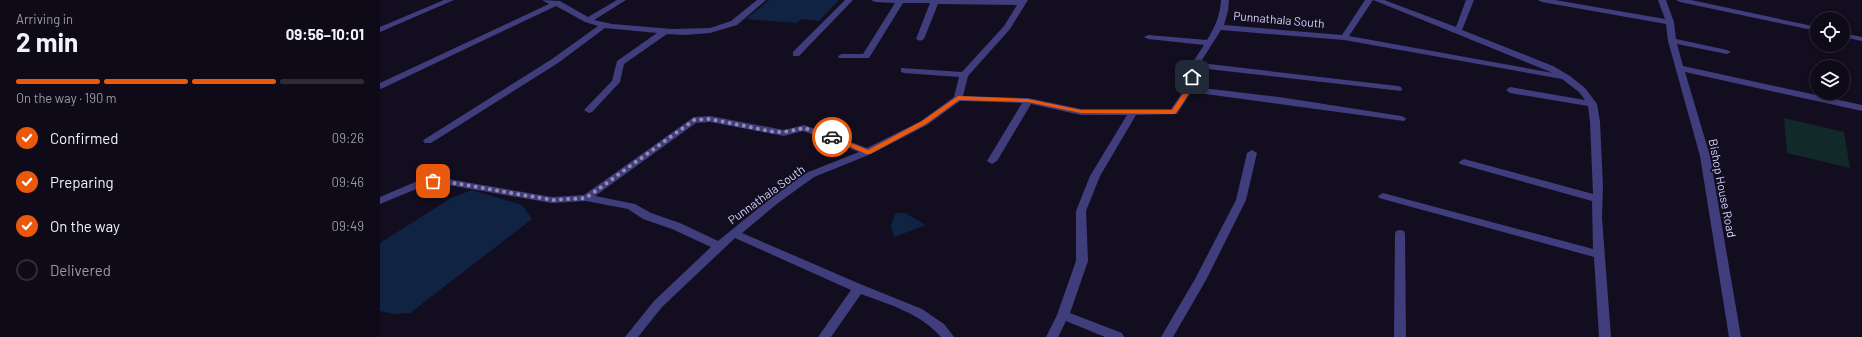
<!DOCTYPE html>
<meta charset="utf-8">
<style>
:root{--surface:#0e0a18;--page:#1c1825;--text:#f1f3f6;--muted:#9b9aa2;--line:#2e2b37;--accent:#ea580c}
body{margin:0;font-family:Barlow,sans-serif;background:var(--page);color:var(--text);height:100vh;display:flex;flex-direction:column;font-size:15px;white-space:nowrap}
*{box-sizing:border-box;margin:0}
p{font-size:13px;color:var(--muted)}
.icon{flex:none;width:22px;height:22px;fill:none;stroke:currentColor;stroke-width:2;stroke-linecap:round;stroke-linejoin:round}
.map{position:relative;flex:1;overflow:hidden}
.sheet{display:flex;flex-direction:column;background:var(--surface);width:380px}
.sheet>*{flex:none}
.buttons{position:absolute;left:1430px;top:12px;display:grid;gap:8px}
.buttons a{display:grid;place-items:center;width:40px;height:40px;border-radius:50%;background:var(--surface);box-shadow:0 2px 6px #0003,0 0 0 1px var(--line);font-size:20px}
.pin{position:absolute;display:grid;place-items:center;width:34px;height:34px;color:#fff;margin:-17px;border-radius:8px;box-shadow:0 2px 6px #0006}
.courier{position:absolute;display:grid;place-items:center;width:40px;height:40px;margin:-20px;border:3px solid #ea580c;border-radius:50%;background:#fff;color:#222;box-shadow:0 1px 5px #0007}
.head em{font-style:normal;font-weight:700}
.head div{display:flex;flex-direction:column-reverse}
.head{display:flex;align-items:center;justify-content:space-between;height:68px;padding:0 16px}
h1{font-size:26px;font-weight:700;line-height:30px}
.bar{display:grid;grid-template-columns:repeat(4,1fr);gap:6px 4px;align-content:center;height:48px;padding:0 16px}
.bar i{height:5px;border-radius:3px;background:var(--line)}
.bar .current{background:var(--accent)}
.bar p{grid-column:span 4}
ol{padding:0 16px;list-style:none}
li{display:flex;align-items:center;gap:12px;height:44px}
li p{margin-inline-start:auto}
li .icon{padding:4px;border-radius:50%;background:var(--accent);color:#fff;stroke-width:4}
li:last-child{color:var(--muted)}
li i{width:22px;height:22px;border:2px solid var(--line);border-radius:50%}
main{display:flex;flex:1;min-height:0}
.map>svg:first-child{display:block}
</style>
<main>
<section class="sheet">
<div class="head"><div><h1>2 min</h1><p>Arriving in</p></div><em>09:56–10:01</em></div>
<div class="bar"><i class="current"></i><i class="current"></i><i class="current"></i><i></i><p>On the way · 190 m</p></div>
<ol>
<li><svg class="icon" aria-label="check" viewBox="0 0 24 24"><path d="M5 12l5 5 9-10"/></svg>Confirmed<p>09:26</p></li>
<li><svg class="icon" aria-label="check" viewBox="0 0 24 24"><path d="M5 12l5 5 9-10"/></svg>Preparing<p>09:46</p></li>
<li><svg class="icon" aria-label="check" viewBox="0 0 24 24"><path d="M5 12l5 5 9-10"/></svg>On the way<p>09:49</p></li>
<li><i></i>Delivered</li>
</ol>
</section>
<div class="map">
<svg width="1482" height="337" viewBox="0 0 1482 337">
<rect width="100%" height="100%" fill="#120e20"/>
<path fill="#122929" d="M 1404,118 L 1464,132 L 1470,168 L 1407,153 Z"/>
<path fill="#112342" d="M 389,0 L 459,0 L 439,21 L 421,19 L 417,23 L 366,19 Z
M 92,190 L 142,205 L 152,219 L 30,313 L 14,314 L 0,311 L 0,243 L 71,198 Z
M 515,213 L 525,213 L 546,225 L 514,237 L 511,226 Z"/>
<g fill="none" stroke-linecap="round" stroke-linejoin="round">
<path fill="#403d7c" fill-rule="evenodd" d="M 64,0 L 74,0 L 0,32 L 0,27 Z
M 162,0 L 180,1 L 208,17 L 237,0 L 246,0 L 214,20 L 232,24 L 292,29 L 330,28 L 351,21 L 377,0 L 386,0 L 357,25 L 330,33 L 305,35 L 287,34 L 244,64 L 240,82 L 212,112 L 209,113 L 204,110 L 232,81 L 237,61 L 277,33 L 225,28 L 178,63 L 51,143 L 45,143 L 43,141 L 45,139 L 172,59 L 218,26 L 205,22 L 176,6 L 3,88 L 0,89 L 0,83 L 169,4 Z
M 465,0 L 473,0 L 419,56 L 413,56 L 413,52 Z
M 491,0 L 648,0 L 630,29 L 588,76 L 583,96 L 648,98 L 701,109 L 791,109 L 805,89 L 811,65 L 824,45 L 768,39 L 764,37 L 768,35 L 827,40 C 835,27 840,16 841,0 L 849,0 L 848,11 L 844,25 L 962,35 L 985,0 L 1004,0 L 1076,27 L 1086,0 L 1094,0 L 1082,30 L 1173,66 L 1190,76 L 1205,88 L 1217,104 L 1220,122 L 1223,186 L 1222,218 L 1231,337 L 1219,337 L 1214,257 L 999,198 L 998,196 L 1003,193 L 1213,249 L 1212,201 L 1080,164 L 1079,162 L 1084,159 L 1213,194 L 1210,122 L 1208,106 L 1130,93 L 1126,90 L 1130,87 L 1205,100 L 1199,92 L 1182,79 L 964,40 L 841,30 L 820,63 L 1018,86 L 1021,87 L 1022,89 L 1021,91 L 819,68 L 814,87 L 899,97 L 1021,116 L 1024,117 L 1026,119 L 1024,121 L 811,92 L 797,114 L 756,115 L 720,176 L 706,211 L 708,261 L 690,313 L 742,333 L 744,337 L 725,337 L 686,321 L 678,337 L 666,337 L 677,315 L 696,261 L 696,211 L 710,176 L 747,115 L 701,115 L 651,104 L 617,161 L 612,164 L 607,161 L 642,103 L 580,101 L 547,125 L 491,154 L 434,177 L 398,203 L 362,233 L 480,284 L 542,309 L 564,324 L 574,337 L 561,337 C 540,313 510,305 481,294 L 451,337 L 438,337 L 471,290 L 355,238 L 282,307 L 258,337 L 245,337 L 274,301 L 331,247 L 292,229 L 263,219 L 248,209 L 206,201 L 172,203 L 62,184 L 46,185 L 0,204 L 0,197 L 40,180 L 62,178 L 172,197 L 204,195 L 314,117 L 330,116 L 404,130 L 424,125 L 487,148 L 541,121 L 574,97 L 579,77 L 524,73 L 521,72 L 521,68 L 582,72 L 624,26 L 637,5 L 558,4 L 544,39 L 540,41 L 536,39 L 550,3 L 523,3 L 489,58 L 459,58 L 458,56 L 462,54 L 483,54 L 515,3 L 495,2 ZM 993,0 L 1018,10 L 1173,73 L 969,36 ZM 330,122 L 404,136 L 423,131 L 479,152 L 426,173 L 390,199 L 338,241 L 300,223 L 271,213 L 255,204 L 215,196 L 316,123 Z
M 1158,0 L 1175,0 L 1285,19 L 1278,0 L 1286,0 L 1294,22 L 1296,39 L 1347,50 L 1351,52 L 1347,54 L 1297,44 L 1303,66 L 1482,105 L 1482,111 L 1305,72 L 1330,156 L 1361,337 L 1349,337 L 1320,156 L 1288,41 L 1286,24 L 1162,2 Z
M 1296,0 L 1311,0 L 1437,27 L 1437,31 L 1300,2 Z
M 1463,33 L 1482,37 L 1482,41 L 1463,37 Z
M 872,150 L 877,153 L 866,200 L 826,280 L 793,337 L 781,337 L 815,279 L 856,200 L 867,153 Z
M 1020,230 L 1024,231 L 1025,234 L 1026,337 L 1014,337 L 1015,234 L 1016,231 Z"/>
</g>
<path fill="#ea580c" d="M 810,76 L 815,77 L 812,89 L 796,113 L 794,114 L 701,113 L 648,102 L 579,100 L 546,124 L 490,154 L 486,154 L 449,137 L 454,136 L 488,150 L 542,121 L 578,96 L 648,99 L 701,110 L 792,110 L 806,89 Z"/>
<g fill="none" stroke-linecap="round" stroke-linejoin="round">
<path stroke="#918daf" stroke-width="4" stroke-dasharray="0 7.2" d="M 53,181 L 62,181 L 172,200 L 206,198 L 314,120 L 330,119 L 394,132 L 404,132 L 424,128 L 452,137"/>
</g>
<g text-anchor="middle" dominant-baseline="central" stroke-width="3.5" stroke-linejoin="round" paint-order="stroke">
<g font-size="12" fill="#d6d1fc" stroke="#120e20">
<text transform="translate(899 19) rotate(5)">Punnathala South</text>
<text transform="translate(1343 188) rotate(79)">Bishop House Road</text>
<text transform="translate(386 194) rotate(-36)">Punnathala South</text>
</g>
</g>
</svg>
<div class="buttons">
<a><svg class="icon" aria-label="locate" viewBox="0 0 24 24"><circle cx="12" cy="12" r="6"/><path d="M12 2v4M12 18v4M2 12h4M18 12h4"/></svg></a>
<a><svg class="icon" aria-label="layers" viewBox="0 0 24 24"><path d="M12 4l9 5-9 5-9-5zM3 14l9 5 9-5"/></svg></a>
</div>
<div class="pin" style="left:53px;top:181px;background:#ea580c"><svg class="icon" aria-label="bag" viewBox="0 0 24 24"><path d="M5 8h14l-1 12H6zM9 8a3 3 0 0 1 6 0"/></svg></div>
<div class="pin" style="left:812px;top:77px;background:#1f2937"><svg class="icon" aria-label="home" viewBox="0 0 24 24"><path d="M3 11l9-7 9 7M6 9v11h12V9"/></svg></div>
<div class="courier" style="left:452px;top:137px"><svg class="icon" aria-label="car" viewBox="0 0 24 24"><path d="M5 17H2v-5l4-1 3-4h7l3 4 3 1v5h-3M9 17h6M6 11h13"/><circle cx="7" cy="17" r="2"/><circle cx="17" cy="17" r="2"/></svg></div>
</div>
</main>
